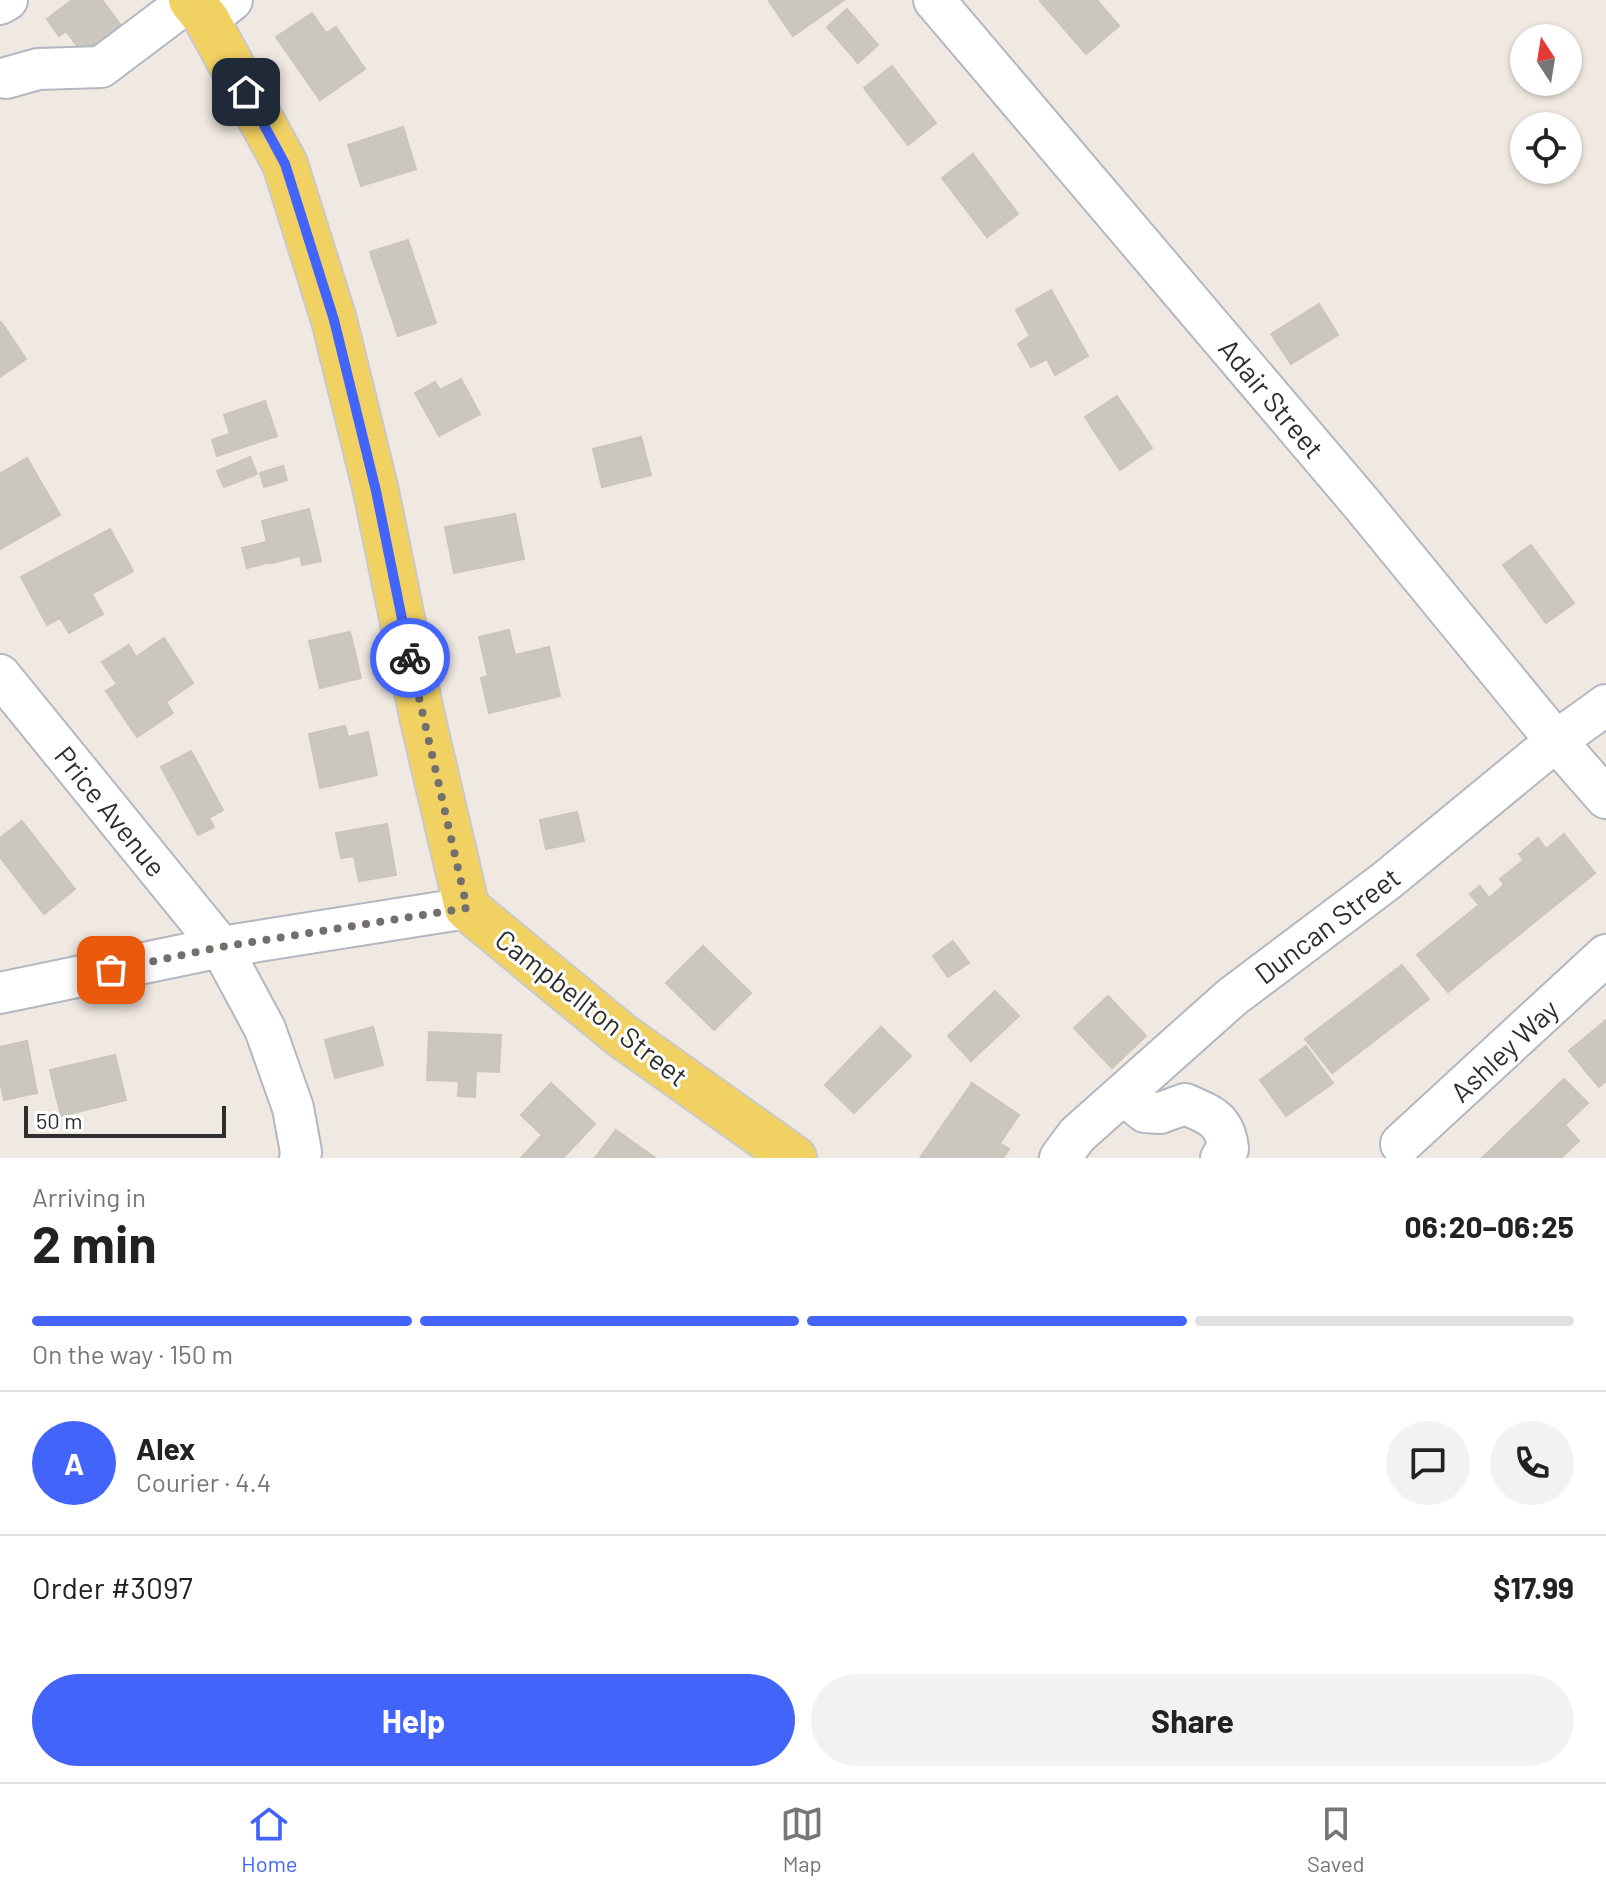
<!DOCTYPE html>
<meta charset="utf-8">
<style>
:root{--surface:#fff;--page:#f2f2f2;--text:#222;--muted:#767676;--line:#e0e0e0;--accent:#4264fb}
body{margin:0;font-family:Barlow,sans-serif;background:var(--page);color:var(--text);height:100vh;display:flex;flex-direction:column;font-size:30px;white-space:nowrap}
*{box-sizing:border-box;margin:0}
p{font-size:26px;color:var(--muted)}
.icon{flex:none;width:44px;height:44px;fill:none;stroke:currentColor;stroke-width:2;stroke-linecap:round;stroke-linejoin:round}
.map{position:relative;height:1158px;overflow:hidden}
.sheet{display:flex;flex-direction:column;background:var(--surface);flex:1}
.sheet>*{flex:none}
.needle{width:52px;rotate:348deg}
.buttons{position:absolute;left:1510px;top:24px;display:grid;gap:16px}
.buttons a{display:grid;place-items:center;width:72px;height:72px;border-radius:50%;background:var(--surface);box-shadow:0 2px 6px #0004;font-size:40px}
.scale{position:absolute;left:24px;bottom:20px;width:202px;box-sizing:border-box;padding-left:8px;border:4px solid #2e2e2e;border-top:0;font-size:22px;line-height:28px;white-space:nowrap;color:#2e2e2e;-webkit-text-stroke:6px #fff;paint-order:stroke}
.pin{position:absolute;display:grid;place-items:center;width:68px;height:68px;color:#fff;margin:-34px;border-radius:16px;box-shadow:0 4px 12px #0006}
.courier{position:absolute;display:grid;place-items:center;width:80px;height:80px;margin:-40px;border:6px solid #4264fb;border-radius:50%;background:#fff;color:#222;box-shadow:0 2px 10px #0007}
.headline em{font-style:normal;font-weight:700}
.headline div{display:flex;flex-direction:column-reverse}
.headline{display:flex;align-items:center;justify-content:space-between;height:136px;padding:0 32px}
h1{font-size:52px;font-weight:700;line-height:60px}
.bar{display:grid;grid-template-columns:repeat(4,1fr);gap:12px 8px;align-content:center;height:96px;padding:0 32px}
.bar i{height:10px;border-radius:6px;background:var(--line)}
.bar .current{background:var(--accent)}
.bar p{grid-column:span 4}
.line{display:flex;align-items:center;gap:20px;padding:0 32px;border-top:2px solid var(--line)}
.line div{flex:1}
.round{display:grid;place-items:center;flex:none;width:84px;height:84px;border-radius:42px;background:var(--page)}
.action{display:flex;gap:16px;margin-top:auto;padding:16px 32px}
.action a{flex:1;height:92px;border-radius:48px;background:var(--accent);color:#fff;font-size:32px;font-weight:700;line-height:92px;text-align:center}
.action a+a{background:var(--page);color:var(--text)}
.dock{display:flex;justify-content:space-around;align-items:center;height:112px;border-top:2px solid var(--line);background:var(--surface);font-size:22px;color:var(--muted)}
.dock a{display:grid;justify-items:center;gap:4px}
.dock .current{color:var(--accent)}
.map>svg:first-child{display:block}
</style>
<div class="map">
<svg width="1606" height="1158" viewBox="0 0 1606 1158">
<rect width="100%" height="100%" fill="#efe9e1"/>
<path fill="#cbc7bf" stroke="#cbc5ba" stroke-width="2" d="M 72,0 L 102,0 L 125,31 L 87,59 L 66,31 L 59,36 L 47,19 Z
M 770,0 L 844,0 L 793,36 L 769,1 Z
M 1041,0 L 1097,0 L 1119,26 L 1086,54 L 1040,1 Z
M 847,9 L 878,45 L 858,63 L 827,27 Z
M 312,13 L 326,33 L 336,27 L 365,69 L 320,100 L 276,37 Z
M 892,66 L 936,123 L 908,145 L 864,88 Z
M 403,127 L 416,169 L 361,186 L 348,145 Z
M 973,154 L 1018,214 L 987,237 L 942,178 Z
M 408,240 L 436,323 L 398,336 L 370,252 Z
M 1051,290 L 1088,356 L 1055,375 L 1047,359 L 1031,367 L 1018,344 L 1030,336 L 1016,310 Z
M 1319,304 L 1338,335 L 1291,364 L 1271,334 Z
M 1,322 L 26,359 L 0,377 L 0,323 Z
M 461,379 L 480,414 L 439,436 L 415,393 L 435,382 L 440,390 Z
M 1117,396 L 1152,448 L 1120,470 L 1085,417 Z
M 265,401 L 277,436 L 217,456 L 212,440 L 230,434 L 224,415 Z
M 641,437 L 651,475 L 602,487 L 593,449 Z
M 250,457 L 257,474 L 224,487 L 217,471 Z
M 27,458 L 60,515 L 0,549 L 0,474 Z
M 283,466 L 287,480 L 264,487 L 260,473 Z
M 309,509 L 321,561 L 302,565 L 300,556 L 272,563 L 262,521 Z
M 515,514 L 524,559 L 454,573 L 445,527 Z
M 110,529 L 133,571 L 92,594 L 103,614 L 69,633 L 60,618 L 47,625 L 21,577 Z
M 266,542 L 271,562 L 247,568 L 242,548 Z
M 1531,545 L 1574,603 L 1546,623 L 1503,565 Z
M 509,630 L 515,655 L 549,647 L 560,696 L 489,713 L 481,678 L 488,676 L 479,637 Z
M 350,632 L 361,678 L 320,688 L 309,641 Z
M 164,638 L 193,683 L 166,702 L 173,713 L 137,737 L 106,691 L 117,684 L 102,662 L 129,645 L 136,657 Z
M 345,726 L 348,737 L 368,732 L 377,775 L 320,788 L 309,734 Z
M 191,751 L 223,810 L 209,818 L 214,827 L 198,835 L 161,767 Z
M 577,812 L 584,841 L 546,849 L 540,820 Z
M 22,821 L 75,889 L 44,914 L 0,857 L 0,838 Z
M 387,824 L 396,875 L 359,881 L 354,856 L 341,858 L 336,833 Z
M 1564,834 L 1595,873 L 1448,992 L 1417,955 L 1479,905 L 1470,894 L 1480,886 L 1489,898 L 1504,885 L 1500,879 L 1524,860 L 1519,854 L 1538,838 L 1546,849 Z
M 953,941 L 969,963 L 948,977 L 933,956 Z
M 703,946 L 751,993 L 714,1030 L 666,983 Z
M 1402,965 L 1429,999 L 1332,1073 L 1305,1039 Z
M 995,991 L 1019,1016 L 971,1061 L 948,1036 Z
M 1108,996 L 1146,1036 L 1112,1068 L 1074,1028 Z
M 1606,1020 L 1606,1081 L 1599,1087 L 1569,1051 Z
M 373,1027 L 383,1065 L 335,1078 L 325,1040 Z
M 881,1027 L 911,1056 L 854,1113 L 825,1085 Z
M 429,1032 L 501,1035 L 499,1072 L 476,1071 L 475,1097 L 458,1096 L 459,1081 L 427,1080 Z
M 27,1041 L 37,1093 L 4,1100 L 0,1081 L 0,1047 Z
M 1306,1046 L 1333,1083 L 1286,1116 L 1260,1080 Z
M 115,1055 L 126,1100 L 61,1116 L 50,1070 Z
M 1564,1079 L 1588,1103 L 1565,1125 L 1579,1141 L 1561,1158 L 1482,1158 Z
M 551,1083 L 595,1124 L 563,1158 L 521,1158 L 542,1135 L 521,1115 Z
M 972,1083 L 1019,1115 L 1000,1143 L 1009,1149 L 1003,1158 L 920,1158 Z
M 616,1130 L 654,1157 L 595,1158 Z"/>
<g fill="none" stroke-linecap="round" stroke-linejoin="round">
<defs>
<path id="minor" d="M 934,0 L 1361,503 L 1556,741 L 1606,798
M 0,4 L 7,0
M 207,20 L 232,0
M 6,78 L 38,69 L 101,67 L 190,0
M 0,675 L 221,947 L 265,1029 L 293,1108 L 301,1152 L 300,1158
M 0,993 L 221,947 L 467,908
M 1123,1094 L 1145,1112 L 1160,1113 L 1185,1104 C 1210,1115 1225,1119 1228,1149 L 1221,1158
M 1401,1144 L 1606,955
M 1060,1158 L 1077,1135 L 1232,997 L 1386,881 L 1556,741 L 1606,705"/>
<path id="major" d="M 191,0 L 207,20 L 285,164 L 334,320 L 376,491 L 422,716 L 467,908 L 621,1035 L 794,1158"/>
</defs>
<use href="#minor" stroke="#b4b7c1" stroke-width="44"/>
<use href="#major" stroke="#c9c9c9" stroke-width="48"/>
<use href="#minor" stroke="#fff" stroke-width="40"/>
<use href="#major" stroke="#f2d163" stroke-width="44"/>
</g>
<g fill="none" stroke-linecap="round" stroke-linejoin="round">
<path stroke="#726f6d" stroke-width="8" stroke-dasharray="0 14.4" d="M 111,970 L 221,947 L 467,908 L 410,658"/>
<path stroke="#4264fb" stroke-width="10" d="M 246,92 L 285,164 L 334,320 L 376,491 L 410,658"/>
</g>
<g text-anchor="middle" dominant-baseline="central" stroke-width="6" stroke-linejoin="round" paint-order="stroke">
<g font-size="28" fill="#2e2e2e" stroke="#fff">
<text transform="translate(1272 398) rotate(50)">Adair Street</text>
<text transform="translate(111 811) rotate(51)">Price Avenue</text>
<text transform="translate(1327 925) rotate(-37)">Duncan Street</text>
<text transform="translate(592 1007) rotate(38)">Campbellton Street</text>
<text transform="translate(1504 1050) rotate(-43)">Ashley Way</text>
</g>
</g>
</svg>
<div class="buttons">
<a><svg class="needle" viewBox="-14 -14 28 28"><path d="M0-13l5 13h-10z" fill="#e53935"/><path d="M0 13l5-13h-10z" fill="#767676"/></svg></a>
<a><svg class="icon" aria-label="locate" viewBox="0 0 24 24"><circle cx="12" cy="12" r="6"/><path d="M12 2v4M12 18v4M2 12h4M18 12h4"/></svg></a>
</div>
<div class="scale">50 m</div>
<div class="pin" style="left:111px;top:970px;background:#ea580c"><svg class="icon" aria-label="bag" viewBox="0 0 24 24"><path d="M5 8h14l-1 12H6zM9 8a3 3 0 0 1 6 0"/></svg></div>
<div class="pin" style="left:246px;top:92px;background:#1f2937"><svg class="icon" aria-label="home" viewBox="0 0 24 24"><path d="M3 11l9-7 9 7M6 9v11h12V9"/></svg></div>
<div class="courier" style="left:410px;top:658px"><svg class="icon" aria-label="bike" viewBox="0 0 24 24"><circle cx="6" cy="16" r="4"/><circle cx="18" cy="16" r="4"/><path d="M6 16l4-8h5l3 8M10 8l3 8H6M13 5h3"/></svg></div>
</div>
<section class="sheet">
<div class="headline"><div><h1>2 min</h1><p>Arriving in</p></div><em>06:20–06:25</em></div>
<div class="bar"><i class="current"></i><i class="current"></i><i class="current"></i><i></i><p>On the way · 150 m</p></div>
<div class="line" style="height:144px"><b class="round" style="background:var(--accent);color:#fff">A</b><div><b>Alex</b><p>Courier · 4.4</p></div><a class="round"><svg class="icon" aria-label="chat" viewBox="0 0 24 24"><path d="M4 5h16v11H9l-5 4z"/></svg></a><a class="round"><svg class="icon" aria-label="phone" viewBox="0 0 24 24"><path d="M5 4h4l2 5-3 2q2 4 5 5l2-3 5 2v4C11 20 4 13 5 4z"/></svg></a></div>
<div class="line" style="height:104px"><div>Order #3097</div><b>$17.99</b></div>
<div class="action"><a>Help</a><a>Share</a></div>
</section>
<nav class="dock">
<a class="current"><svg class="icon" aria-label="home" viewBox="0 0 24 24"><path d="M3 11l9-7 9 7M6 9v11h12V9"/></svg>Home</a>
<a><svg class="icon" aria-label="map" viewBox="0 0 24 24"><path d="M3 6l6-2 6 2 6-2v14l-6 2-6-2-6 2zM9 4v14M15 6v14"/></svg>Map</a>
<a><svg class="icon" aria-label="saved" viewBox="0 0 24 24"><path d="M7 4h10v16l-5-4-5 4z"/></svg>Saved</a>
</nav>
